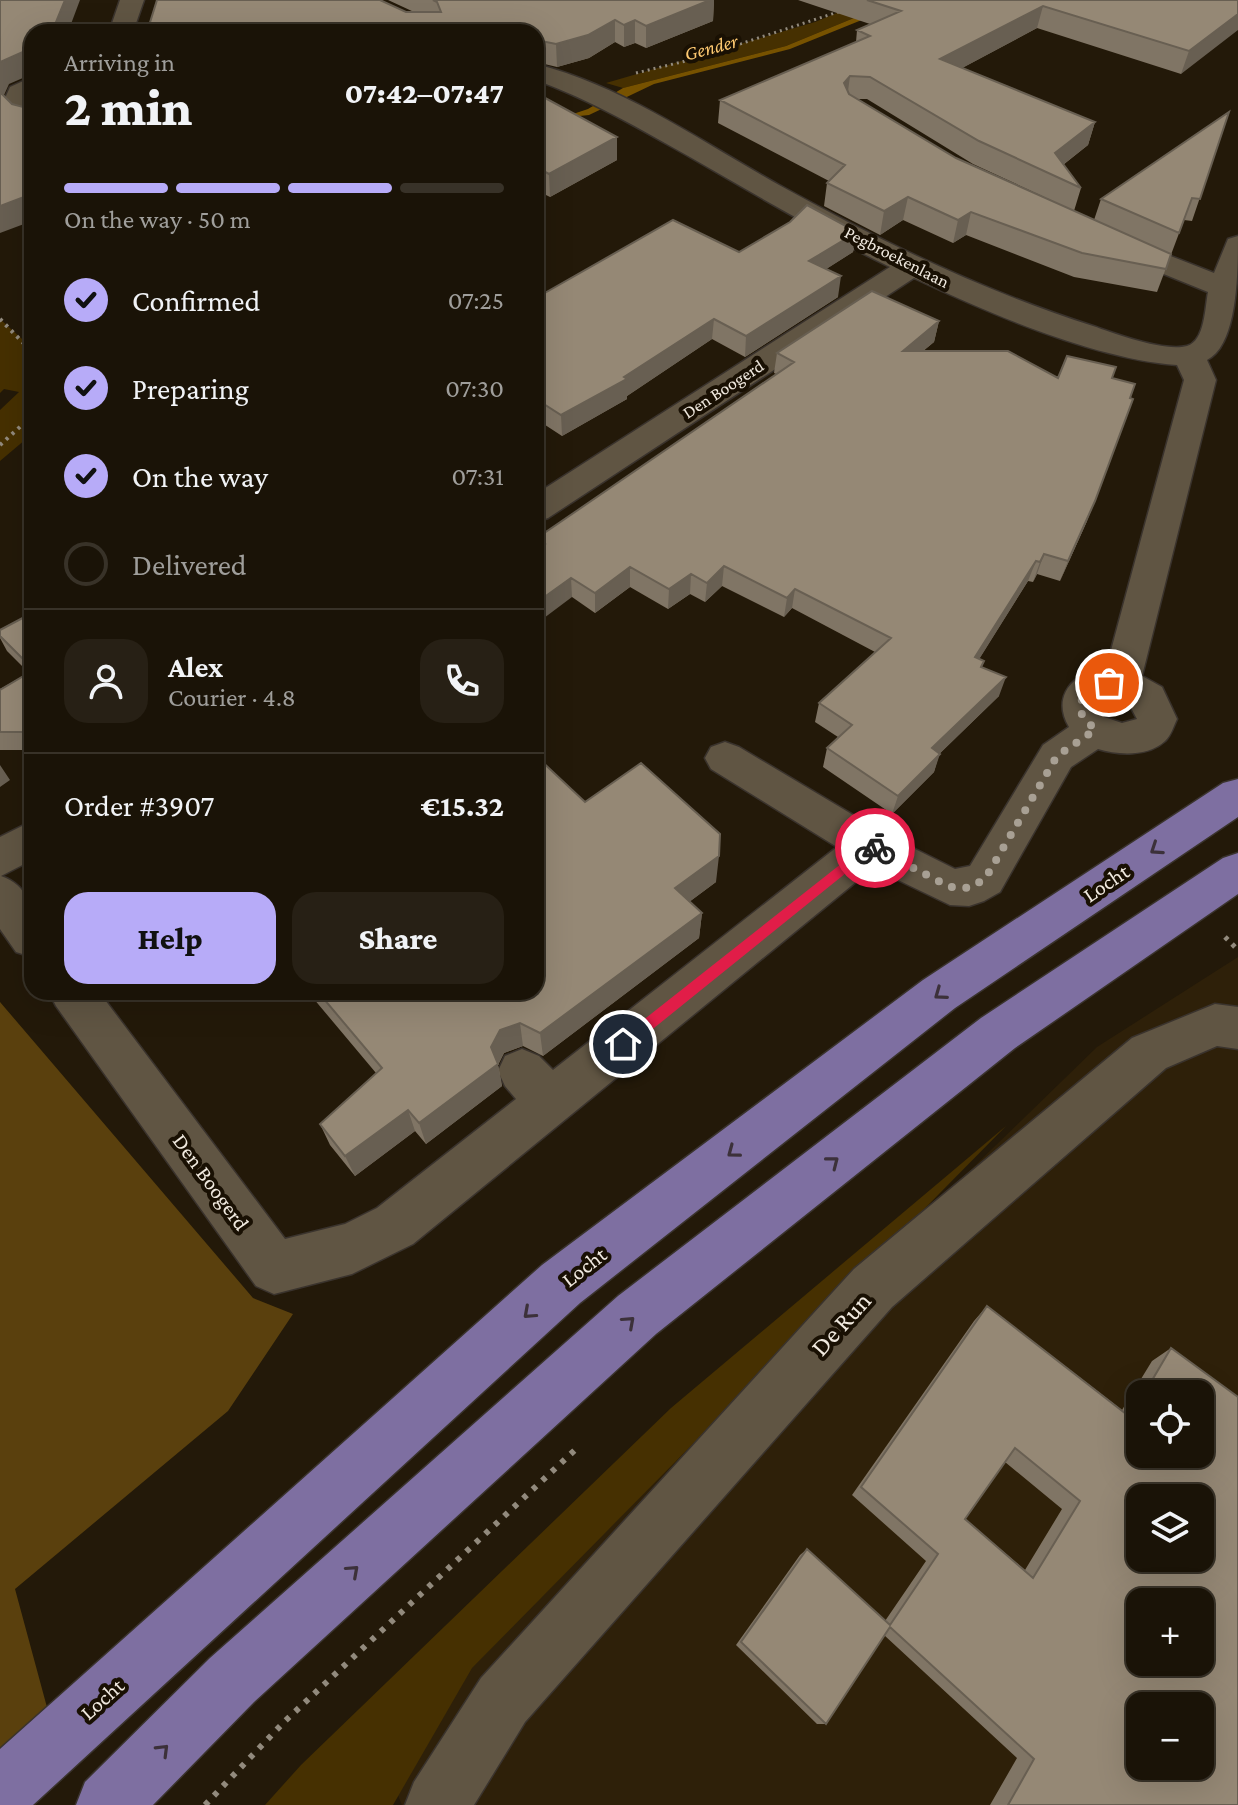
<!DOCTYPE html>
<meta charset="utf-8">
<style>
:root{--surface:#1a1307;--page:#272015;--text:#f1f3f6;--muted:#9f9e9b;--line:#383228;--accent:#b7abf8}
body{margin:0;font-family:"Crimson Pro",serif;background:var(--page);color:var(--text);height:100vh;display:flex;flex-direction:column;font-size:30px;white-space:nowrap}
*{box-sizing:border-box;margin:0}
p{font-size:26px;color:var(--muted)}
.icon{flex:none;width:44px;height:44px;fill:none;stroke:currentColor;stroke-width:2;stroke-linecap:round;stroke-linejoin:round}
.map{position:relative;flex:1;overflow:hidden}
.panel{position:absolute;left:24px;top:24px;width:520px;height:976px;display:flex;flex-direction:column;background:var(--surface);border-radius:24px;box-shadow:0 8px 32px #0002,0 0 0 2px var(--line)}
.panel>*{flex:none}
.fabs{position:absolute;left:1126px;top:1380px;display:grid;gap:16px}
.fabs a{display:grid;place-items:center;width:88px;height:88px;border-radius:16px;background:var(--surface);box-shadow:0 8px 32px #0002,0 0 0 2px var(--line);font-size:40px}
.pin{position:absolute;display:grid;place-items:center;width:68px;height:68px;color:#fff;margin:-34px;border:4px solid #fff;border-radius:50%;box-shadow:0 2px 8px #0007}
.courier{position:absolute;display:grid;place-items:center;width:80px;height:80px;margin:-40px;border:6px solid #e11d48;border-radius:50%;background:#fff;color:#222;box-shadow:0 2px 10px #0007}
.headline em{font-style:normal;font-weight:800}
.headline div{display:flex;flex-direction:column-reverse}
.headline{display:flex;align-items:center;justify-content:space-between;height:136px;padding:0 40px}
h1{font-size:52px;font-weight:800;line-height:60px}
.bar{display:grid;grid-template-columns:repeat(4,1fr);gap:12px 8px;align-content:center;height:96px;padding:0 40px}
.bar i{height:10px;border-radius:6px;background:var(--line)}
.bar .current{background:var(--accent)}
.bar p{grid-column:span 4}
.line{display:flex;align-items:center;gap:20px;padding:0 40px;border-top:2px solid var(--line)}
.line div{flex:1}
.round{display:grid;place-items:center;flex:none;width:84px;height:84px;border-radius:24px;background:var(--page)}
ol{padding:0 40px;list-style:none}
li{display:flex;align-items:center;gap:24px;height:88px}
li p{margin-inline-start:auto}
li .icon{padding:8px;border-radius:50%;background:var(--accent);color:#111;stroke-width:4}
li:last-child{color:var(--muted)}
li i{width:44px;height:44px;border:4px solid var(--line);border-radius:50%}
.primary-button{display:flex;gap:16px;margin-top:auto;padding:16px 40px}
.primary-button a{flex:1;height:92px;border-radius:24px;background:var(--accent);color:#111;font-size:32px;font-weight:800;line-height:92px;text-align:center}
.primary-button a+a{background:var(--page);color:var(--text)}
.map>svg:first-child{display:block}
</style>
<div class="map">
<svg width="1238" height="1805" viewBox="0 0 1238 1805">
<rect width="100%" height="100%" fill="#231909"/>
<path fill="#2e2009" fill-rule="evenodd" d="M 1238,957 L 1238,1805 L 402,1805 L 377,1746 L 1097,1047 ZM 1140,1394 L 1200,1394 L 1200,1454 L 1140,1454 ZM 1140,1498 L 1200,1498 L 1200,1558 L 1140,1558 ZM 1140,1602 L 1200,1602 L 1200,1662 L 1140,1662 ZM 1140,1706 L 1200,1706 L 1200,1766 L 1140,1766 Z"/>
<path fill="#463001" d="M 868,0 L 866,13 L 786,46 L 623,88 L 606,83 L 815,22 Z
M 0,319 L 32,348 L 32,434 L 0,461 L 0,410 L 19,392 L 4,389 L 0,393 Z
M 1006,1126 L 472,1668 L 393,1805 L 265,1805 L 301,1765 L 671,1408 Z"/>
<path fill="#5a400d" d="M 0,1002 L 253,1298 L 293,1314 L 228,1411 L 15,1589 L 48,1711 L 0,1756 Z"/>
<path fill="#775200" d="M 866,13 L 879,13 L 790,49 L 654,84 L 589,115 L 561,118 L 588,109 L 623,88 L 786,46 Z"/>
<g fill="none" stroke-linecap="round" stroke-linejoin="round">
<defs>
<path id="minor" d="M 120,0 L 144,0 L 133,32 L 109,32 Z
M 536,64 C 623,86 702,142 779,185 C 880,241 983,291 1093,326 C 1116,334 1164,352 1187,346 C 1205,341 1205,307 1208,292 L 1102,249 L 1097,243 L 1102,237 L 1112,234 L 1122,237 L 1214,273 L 1228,239 L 1238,236 C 1238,270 1238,345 1207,360 L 1216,380 L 1142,676 L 1162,687 L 1177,719 C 1174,725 1171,736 1165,741 C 1148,757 1118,755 1098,749 L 1071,767 L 1000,892 L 984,901 L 969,906 L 950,905 L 873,868 L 413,1244 L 352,1274 L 274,1294 L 256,1286 L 56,1006 L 49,992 L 99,992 L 285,1239 L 345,1224 L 377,1208 L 516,1099 L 505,1086 L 498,1071 L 505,1056 L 522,1049 L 539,1056 L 553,1070 L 837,847 L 711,769 L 705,758 L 711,747 L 725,742 L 739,747 L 885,834 L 955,869 L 970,866 L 1043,745 L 1069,727 C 1051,697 1073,671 1106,669 L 1184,380 L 1177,365 C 1095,359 988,313 914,278 L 548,518 L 536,522 L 536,494 L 890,267 C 822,234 756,195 690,157 C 640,129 591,100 536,80 ZM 1109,698 L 1129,704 L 1137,719 L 1122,723 L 1104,717 L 1102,702 Z
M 32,77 L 32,95 L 28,101 L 32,106 L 32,127 L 23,125 L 2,105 L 10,87 Z
M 32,821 L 32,860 L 1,876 C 38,889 32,924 32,957 L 16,952 L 0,929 L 0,837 Z
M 1215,1004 L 1238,1007 L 1238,1049 L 1217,1046 L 1166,1068 L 892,1307 L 525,1722 L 474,1805 L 405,1805 L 414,1782 L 481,1678 L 854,1269 L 1132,1038 Z"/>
<path id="major" d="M 1238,779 L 1238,817 L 955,1008 L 580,1303 L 33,1805 L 0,1805 L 0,1749 L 542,1265 L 923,980 L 1223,783 Z
M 1238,853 L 1238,894 L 1015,1048 L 656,1334 L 254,1702 L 153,1805 L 76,1805 L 85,1782 L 210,1658 L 618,1296 L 981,1018 L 1223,858 Z"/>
</defs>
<use href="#minor" stroke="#3a332d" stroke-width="3"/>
<use href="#major" stroke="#3a332d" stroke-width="3"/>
<path stroke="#928a7d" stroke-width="3" stroke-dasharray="2 4" stroke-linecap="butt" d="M 636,73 L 694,59 L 841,11"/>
<path stroke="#928a7d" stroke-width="4" stroke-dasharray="3 5" stroke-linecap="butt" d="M 0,319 L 32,352
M 0,445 L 32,416"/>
<path stroke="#928a7d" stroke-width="5" stroke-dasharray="4 6" stroke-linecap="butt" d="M 1225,937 L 1238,950"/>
<path stroke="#928a7d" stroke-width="6" stroke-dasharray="5 8" stroke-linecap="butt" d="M 205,1805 L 285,1721 L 576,1449"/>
<use href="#minor" fill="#605543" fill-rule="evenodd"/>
<use href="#major" fill="#7e6fa1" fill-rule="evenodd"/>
</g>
<path fill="#807565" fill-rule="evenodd" d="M 388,0 L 719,0 L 714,0 L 713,21 L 646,48 L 635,43 L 624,47 L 615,42 L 589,58 L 557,67 L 536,62 L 536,32 L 406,12 L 414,12 Z
M 798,0 L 1238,0 L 1181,74 L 1037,28 L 962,68 L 1095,122 L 1088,145 L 1063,165 L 1081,188 L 1074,211 L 1094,220 L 1101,199 L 1229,112 L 1192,221 L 1184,220 L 1157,292 L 1074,277 L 966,235 L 953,243 L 903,220 L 880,235 L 824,206 L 827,183 L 829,181 L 718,123 L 720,100 L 856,42 L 857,30 L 870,24 ZM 858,99 L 867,99 L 973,164 L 1055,202 L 956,158 Z
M 536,93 L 617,160 L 550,197 L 536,190 Z
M 857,232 L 853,252 L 826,269 L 838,297 L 745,357 L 712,339 L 627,396 L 627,399 L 562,436 L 536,419 L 536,298 L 739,252 Z
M 32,250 L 32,268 L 27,255 Z
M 939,321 L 934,342 L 923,351 L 1058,378 L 1112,378 L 1087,521 L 1060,581 L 1037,574 L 1033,582 L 1028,581 L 979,659 L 982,667 L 999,696 L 939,754 L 934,772 L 892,814 L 823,767 L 827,748 L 838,737 L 815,722 L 819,703 L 875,652 L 792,608 L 784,617 L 722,586 L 705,602 L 690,594 L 668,609 L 630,587 L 595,613 L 572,597 L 538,549 L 537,538 L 776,374 L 774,373 L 777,353 Z
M 32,613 L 32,750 L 0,750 L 0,689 L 29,673 L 7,651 L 0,638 L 0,630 Z
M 585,802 L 716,882 L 689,902 L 702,913 L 699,938 L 543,1056 L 523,1046 L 504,1053 L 498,1065 L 502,1086 L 426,1144 L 415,1131 L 355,1176 L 330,1145 L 320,1124 L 376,1073 L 308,992 L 536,992 Z
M 987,1306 L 1122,1410 L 1152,1361 L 1171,1348 L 1238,1397 L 1238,1805 L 990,1805 L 1017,1758 L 884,1635 L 826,1724 L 817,1724 L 736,1645 L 800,1555 L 807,1549 L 885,1621 L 926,1561 L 852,1495 L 974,1321 ZM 1140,1394 L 1200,1394 L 1200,1454 L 1140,1454 ZM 1005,1462 L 1062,1509 L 1025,1570 L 965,1519 ZM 1140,1498 L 1200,1498 L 1200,1558 L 1140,1558 ZM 1140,1602 L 1200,1602 L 1200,1662 L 1140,1662 ZM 1140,1706 L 1200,1706 L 1200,1766 L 1140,1766 Z"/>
<path fill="#685f52" d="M 65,0 L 80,0 L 68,32 L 52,32 Z
M 710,0 L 714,0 L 713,21 L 646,48 L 646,26 Z
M 1043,6 L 1037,28 L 936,82 L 940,59 Z
M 1238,14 L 1238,30 L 1181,74 L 1189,51 Z
M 615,20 L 615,42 L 589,58 L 557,67 L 556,44 Z
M 635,20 L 635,43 L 624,47 L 624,25 Z
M 25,51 L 32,74 L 9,84 L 0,104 L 0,62 Z
M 850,76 L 847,99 L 844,83 Z
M 1095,122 L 1088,145 L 1051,174 L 1055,153 Z
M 617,137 L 617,160 L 550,197 L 549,174 Z
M 32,194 L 32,221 L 0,233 L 0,206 Z
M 908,197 L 903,220 L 880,235 L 884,211 Z
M 971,212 L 966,235 L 953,243 L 958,220 Z
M 857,232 L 853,252 L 806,282 L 809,261 Z
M 841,276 L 838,297 L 745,357 L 746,336 Z
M 714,319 L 712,339 L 627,396 L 627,399 L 562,436 L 561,415 L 624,377 Z
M 939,321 L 934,342 L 899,371 L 903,351 Z
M 1095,501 L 1087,521 L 1060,581 L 1068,561 Z
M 1044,554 L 1037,574 L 1033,582 L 1040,562 Z
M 1036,561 L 1028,581 L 968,677 L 975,657 Z
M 724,566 L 722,586 L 705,602 L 707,583 Z
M 630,567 L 630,587 L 595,613 L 595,593 Z
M 691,574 L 690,594 L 668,609 L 669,589 Z
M 571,578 L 572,597 L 536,624 L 536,603 Z
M 795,589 L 792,608 L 784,617 L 787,598 Z
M 1006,677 L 999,696 L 926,767 L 932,748 Z
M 940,754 L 934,772 L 892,814 L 898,796 Z
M 0,765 L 10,780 L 0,787 Z
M 719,856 L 716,882 L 673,914 L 675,888 Z
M 702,913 L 699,938 L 543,1056 L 540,1033 Z
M 520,1023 L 523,1046 L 504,1053 L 498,1065 L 502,1086 L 426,1144 L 419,1123 L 491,1047 L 500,1030 Z
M 408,1110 L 415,1131 L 355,1176 L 345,1156 Z"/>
<path fill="#958875" stroke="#685f52" stroke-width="2" fill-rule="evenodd" d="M 0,0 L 65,0 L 52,32 L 32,32 L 32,194 L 0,206 L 0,92 L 12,104 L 23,107 L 27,104 L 27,83 L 23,78 L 27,72 L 25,51 L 0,62 Z
M 157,0 L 380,0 L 406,12 L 441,12 L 437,2 L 433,0 L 710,0 L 646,26 L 635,20 L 624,25 L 615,20 L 588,35 L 556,44 L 536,40 L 536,32 L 147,32 Z
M 867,0 L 1238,0 L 1238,14 L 1189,51 L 1043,6 L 940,59 L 1095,122 L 1055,153 L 1081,188 L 979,141 L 870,77 L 850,76 L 844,83 L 849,94 L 956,158 L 1171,254 L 1166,269 L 1082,253 L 971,212 L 958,220 L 908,197 L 884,211 L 827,183 L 845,165 L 720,100 L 870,36 L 857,30 L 901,11 Z
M 536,93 L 617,137 L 549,174 L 536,167 Z
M 1229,112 L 1200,199 L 1192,198 L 1179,233 L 1101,199 Z
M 807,205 L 857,232 L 809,261 L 841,276 L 746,336 L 714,319 L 624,377 L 627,379 L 561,415 L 536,399 L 536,298 L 673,220 L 739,252 L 790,222 Z
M 872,291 L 939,321 L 903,351 L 1008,351 L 1058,378 L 1067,356 L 1116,367 L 1112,378 L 1135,384 L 1130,398 L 1133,399 L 1095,501 L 1068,561 L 1044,554 L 1040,562 L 1036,561 L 975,657 L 984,661 L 981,667 L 1006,677 L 932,748 L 940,754 L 898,796 L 827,748 L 852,725 L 819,703 L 891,638 L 795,589 L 787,598 L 724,566 L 707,583 L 691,574 L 669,589 L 630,567 L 595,593 L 571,578 L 536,603 L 536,550 L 545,544 L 537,538 L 794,362 L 777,353 Z
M 32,613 L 32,668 L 0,636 L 0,630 Z
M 32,671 L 32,732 L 0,732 L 0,690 Z
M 536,756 L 585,802 L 641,763 L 720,834 L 719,856 L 675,888 L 702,913 L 540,1033 L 520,1023 L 500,1030 L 491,1047 L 498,1064 L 419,1123 L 408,1110 L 345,1156 L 320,1124 L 382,1068 L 318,992 L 536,992 Z
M 987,1306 L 1130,1417 L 1140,1400 L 1140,1454 L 1200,1454 L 1200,1394 L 1144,1394 L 1171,1348 L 1238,1397 L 1238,1805 L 1008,1805 L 1034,1759 L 890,1627 L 826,1724 L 741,1642 L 807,1549 L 890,1625 L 938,1554 L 861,1487 ZM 1015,1448 L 1080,1501 L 1033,1578 L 965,1519 ZM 1140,1498 L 1200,1498 L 1200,1558 L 1140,1558 ZM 1140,1602 L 1200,1602 L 1200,1662 L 1140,1662 ZM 1140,1706 L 1200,1706 L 1200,1766 L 1140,1766 Z"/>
<defs><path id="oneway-chevron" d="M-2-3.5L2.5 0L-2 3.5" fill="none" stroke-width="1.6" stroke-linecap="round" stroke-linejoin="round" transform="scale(2)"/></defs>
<g stroke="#3c313a">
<use href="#oneway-chevron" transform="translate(1156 849) rotate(146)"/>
<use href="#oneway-chevron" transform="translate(940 994) rotate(144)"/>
<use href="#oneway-chevron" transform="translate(733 1152) rotate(143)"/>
<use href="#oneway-chevron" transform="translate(833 1162) rotate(-38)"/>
<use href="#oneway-chevron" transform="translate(529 1313) rotate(138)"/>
<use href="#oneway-chevron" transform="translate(629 1322) rotate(-42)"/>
<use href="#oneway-chevron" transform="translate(353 1571) rotate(-42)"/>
<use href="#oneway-chevron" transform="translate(163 1750) rotate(-45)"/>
</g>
<path fill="#e11d48" d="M 870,841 L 880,845 L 880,852 L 872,852 L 628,1049 L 618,1049 L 618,1040 Z"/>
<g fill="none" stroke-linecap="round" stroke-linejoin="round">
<path stroke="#a8a094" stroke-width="8" stroke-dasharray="0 14.4" d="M 875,848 L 950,887 L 969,888 L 985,879 L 1057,756 L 1095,730 L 1081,713 L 1082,696 L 1097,684 L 1109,683"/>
</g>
<g text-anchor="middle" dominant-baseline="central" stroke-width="8" stroke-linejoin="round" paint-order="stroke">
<g font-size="18" fill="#f0e9df" stroke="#191003">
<text transform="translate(897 257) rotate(27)">Pegbroekenlaan</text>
<text transform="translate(723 389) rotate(-33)">Den Boogerd</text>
</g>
<g font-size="20" font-style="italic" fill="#fdc870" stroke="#191003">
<text transform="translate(711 47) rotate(-15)">Gender</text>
</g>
<g font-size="22" fill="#f0e9df" stroke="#191003">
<text transform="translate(1106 883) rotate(-34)">Locht</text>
<text transform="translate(211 1182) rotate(54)">Den Boogerd</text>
<text transform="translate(584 1267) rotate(-38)">Locht</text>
<text transform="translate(102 1699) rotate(-42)">Locht</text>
</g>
<g font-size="26" fill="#f0e9df" stroke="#191003">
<text transform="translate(841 1324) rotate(-48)">De Run</text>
</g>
</g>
</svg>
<div class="fabs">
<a><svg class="icon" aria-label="locate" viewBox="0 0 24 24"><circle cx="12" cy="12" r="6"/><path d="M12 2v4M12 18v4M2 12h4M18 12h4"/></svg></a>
<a><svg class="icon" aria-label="layers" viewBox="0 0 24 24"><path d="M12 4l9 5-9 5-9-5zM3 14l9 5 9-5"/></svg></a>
<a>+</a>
<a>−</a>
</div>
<div class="pin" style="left:1109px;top:683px;background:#ea580c"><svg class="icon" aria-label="bag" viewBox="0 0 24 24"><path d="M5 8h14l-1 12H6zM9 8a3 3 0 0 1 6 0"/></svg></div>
<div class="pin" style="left:623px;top:1044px;background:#1f2937"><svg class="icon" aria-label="home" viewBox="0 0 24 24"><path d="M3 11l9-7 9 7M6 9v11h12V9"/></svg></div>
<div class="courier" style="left:875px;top:848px"><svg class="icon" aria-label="bike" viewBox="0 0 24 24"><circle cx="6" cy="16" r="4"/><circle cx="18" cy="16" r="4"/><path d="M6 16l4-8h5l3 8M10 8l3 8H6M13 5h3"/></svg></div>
<section class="panel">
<div class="headline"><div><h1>2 min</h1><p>Arriving in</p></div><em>07:42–07:47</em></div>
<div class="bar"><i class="current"></i><i class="current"></i><i class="current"></i><i></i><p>On the way · 50 m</p></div>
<ol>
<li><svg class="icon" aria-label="check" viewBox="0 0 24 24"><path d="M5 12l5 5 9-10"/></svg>Confirmed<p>07:25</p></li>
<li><svg class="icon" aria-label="check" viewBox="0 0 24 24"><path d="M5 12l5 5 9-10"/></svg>Preparing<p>07:30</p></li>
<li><svg class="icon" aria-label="check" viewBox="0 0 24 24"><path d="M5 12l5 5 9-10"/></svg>On the way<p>07:31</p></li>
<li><i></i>Delivered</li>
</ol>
<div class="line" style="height:144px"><a class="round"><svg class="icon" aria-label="person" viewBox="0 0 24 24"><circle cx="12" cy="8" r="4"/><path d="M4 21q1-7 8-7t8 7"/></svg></a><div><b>Alex</b><p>Courier · 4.8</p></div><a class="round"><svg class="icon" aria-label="phone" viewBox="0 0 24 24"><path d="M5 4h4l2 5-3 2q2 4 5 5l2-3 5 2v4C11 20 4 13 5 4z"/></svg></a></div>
<div class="line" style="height:104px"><div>Order #3907</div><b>€15.32</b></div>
<div class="primary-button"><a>Help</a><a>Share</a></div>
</section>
</div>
